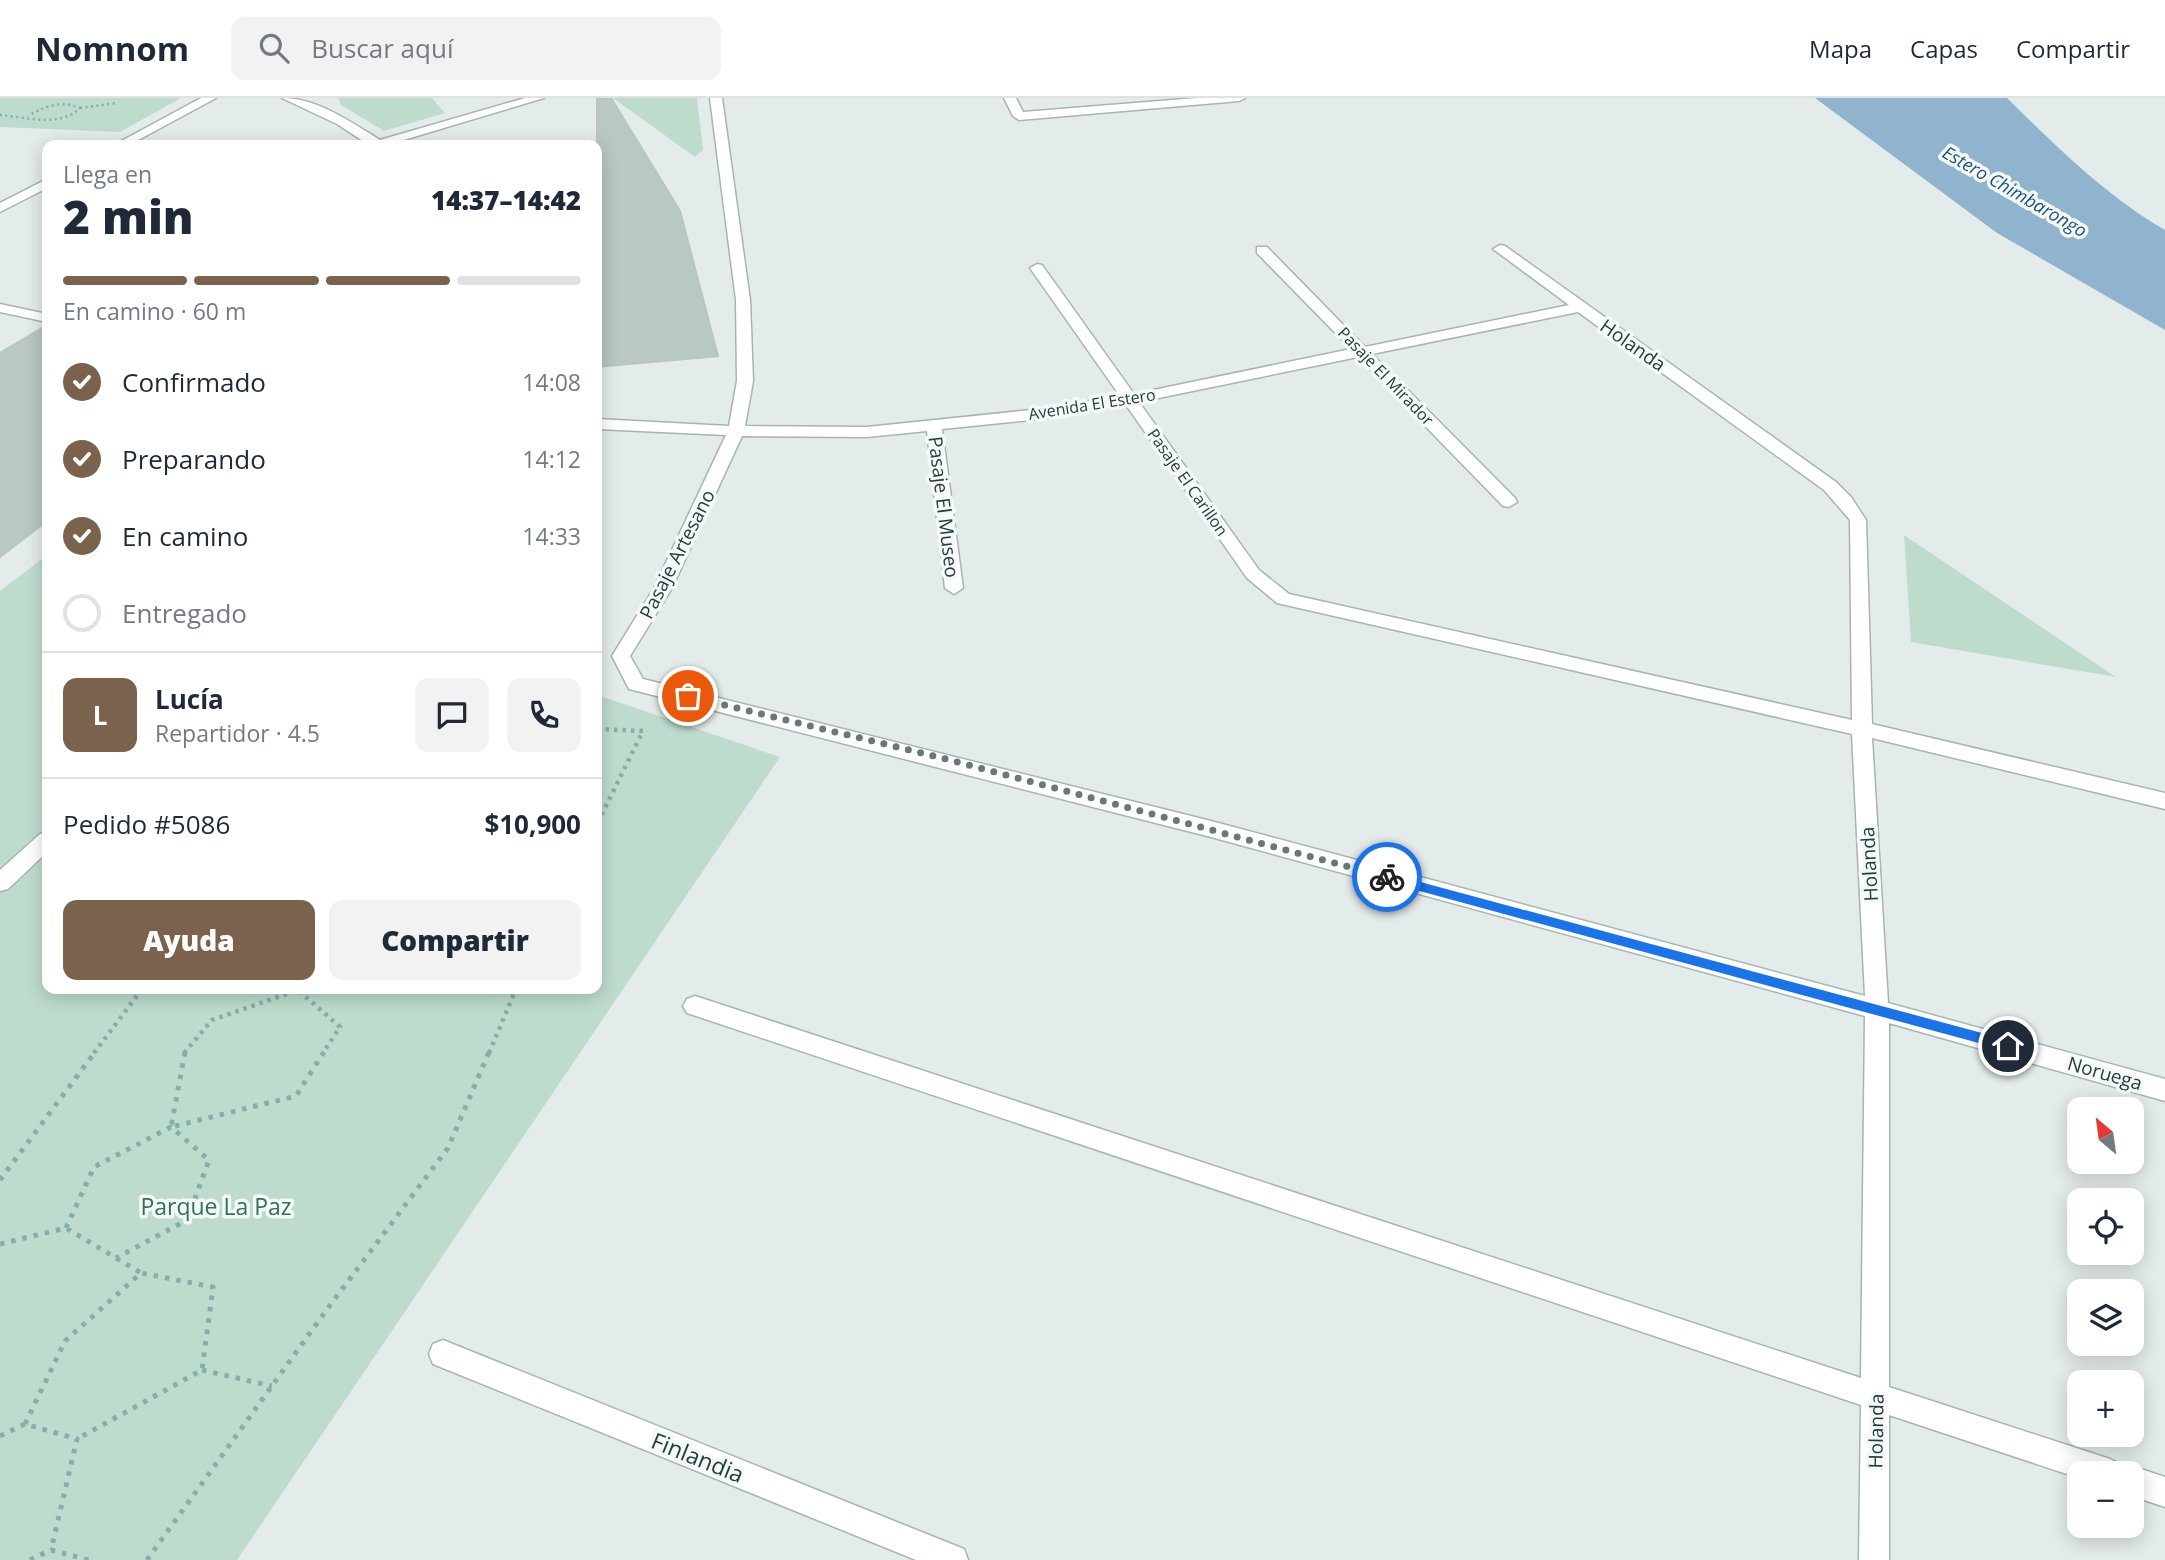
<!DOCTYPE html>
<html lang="es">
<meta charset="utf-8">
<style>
:root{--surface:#fff;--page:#f2f2f3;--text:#1f2937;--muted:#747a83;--line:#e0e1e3;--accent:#7a624c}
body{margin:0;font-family:"Open Sans",sans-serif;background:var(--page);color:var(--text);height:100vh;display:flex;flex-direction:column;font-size:26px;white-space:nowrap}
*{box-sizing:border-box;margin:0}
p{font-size:23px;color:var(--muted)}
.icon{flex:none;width:38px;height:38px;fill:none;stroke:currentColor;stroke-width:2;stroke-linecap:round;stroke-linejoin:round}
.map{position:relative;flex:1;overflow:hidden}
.side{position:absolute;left:42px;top:42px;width:560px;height:854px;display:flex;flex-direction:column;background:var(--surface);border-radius:14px;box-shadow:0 4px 18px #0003}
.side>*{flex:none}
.needle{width:46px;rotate:331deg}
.fabs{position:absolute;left:2067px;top:999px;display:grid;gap:14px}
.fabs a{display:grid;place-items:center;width:77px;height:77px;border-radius:14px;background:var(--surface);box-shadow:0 4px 18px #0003;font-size:35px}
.pin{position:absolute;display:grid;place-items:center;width:60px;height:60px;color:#fff;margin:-30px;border:4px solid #fff;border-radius:50%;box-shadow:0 2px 7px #0007}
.courier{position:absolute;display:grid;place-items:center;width:70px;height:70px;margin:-35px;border:5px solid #1a73e8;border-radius:50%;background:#fff;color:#222;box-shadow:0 2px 9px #0007}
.summary em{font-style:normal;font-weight:800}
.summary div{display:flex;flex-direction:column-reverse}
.summary{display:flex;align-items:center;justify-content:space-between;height:119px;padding:0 21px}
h1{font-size:46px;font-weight:800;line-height:52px}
.bar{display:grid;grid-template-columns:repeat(4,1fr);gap:10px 7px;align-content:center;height:84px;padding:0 21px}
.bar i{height:9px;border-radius:5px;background:var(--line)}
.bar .selected{background:var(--accent)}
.bar p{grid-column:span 4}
.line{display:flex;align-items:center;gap:18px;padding:0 21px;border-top:2px solid var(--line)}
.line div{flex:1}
.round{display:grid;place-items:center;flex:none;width:74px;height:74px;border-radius:14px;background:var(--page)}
ol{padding:0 21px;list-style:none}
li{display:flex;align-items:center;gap:21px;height:77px}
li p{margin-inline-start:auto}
li .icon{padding:7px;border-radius:50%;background:var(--accent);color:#fff;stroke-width:4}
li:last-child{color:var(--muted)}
li i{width:38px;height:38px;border:4px solid var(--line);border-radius:50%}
.primary-button{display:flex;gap:14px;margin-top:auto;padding:14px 21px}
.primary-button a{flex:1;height:80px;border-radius:14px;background:var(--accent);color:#fff;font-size:28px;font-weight:800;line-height:80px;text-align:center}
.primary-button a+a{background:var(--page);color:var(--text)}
header{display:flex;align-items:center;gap:42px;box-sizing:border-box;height:98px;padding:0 35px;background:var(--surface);border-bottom:2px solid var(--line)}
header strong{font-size:33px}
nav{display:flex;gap:38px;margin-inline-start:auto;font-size:24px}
.search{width:490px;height:63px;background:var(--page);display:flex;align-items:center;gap:18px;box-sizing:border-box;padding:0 24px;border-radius:14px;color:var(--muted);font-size:26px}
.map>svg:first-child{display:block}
</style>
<header>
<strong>Nomnom</strong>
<div class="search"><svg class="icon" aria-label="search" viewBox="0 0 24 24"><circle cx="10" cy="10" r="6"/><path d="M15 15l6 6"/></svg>Buscar aquí</div>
<nav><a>Mapa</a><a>Capas</a><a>Compartir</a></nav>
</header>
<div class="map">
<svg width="2165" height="1462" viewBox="0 0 2165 1462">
<rect width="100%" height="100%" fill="#e4eceb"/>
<path fill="#bedcce" d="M 0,0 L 181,0 L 120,34 L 0,29 Z
M 338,0 L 432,0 L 445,15 L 384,33 L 341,7 Z
M 613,0 L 697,0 L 703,52 L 695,59 Z
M 1904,437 L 2116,579 L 1911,544 Z
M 47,457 L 47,891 L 597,891 L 597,597 L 780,659 L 237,1462 L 0,1462 L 0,493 Z"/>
<path fill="#90b4ce" d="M 1815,0 L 2007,0 C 2056,48 2105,97 2165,132 L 2165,232 L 1997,135 Z"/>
<path fill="#b9c7c5" stroke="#b7c6c3" stroke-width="2" d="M 597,0 L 611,0 L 680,113 L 718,258 L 597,269 Z
M 47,227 L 47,423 L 0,459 L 0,255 Z"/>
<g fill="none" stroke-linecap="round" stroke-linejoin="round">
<defs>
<path id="minor" d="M 201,0 L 216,0 L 129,47 L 114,47 Z
M 282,0 C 317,0 351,24 380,42 L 525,0 L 544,0 L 387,47 L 369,47 L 337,26 Z
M 710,0 L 722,0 L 750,202 L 753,283 L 745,328 L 867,329 L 1041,311 L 1120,298 L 1030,170 L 1037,166 L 1042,167 L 1134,296 L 1351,251 L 1257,155 L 1257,149 L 1267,149 L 1365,249 L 1569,207 L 1493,151 L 1500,147 L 1505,148 L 1836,384 L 1851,399 L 1866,422 L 1872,626 L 2165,695 L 2165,711 L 1872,640 L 1888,905 L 2165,981 L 2165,1003 L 1889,925 L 1889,1289 L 2110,1361 L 2120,1366 L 2123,1372 L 2132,1368 L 2165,1379 L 2165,1409 L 2132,1398 L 2132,1376 L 2079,1376 L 2079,1380 L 1889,1317 L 1889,1462 L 1859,1462 L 1861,1307 L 687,915 L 683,908 L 687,901 L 695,898 L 1861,1280 L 1865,918 L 1211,739 L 629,591 L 612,558 L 654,490 L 726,337 L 597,331 L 597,321 L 729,328 L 737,283 L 736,202 ZM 1578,214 L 1824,392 L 1850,422 L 1852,622 L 1289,496 L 1259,472 L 1139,304 L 1358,259 L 1503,408 L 1509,409 L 1517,404 L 1515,400 L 1372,256 ZM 1126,307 L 1247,480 L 1277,505 L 1852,636 L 1865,898 L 1211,723 L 643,581 L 630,558 L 672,490 L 742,338 L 867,339 L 927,333 L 945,490 L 954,496 L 963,490 L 942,331 L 1041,321 Z
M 1004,0 L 1016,0 L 1023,14 L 1197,0 L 1245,0 L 1239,3 L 1019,22 L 1013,18 Z
M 47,81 L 47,90 L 0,114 L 0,105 Z
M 0,206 L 47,216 L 47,224 L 0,214 Z
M 47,734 L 47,754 L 8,791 L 0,793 L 0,772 L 40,736 Z
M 443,1242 L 964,1451 L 968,1462 L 916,1462 L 433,1266 L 429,1256 L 433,1246 Z"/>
</defs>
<use href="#minor" stroke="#a7b4b3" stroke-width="3"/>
<path stroke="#86aeab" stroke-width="2.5" stroke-dasharray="2 3.5" stroke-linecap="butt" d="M 80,10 L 117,5
M 0,17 C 26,19 60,30 80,10 C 61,2 45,8 28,18"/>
<path stroke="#86aeab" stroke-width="4.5" stroke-dasharray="3.5 5" stroke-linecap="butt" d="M 597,631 L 643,633 L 597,726
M 94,955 L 142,891
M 184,955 L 212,922 L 298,892 L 340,929 L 323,955
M 489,955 L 516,891"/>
<path stroke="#86aeab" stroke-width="5" stroke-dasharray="4.5 7" stroke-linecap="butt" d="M 185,954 L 171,1029 L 296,998 L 324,954
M 0,1082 L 95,954
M 66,1130 L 94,1069 L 171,1029 L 209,1062 L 187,1122 L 116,1160
M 0,1146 L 66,1130 L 141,1175
M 202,1272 L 272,1288
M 25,1326 L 65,1243 L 141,1175 L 213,1189 L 202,1272 L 77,1341
M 0,1338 L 25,1326 L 77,1341 L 51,1452
M 30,1462 L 51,1452 L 89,1462
M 147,1462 L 325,1214 L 448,1050 L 489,954"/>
<use href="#minor" fill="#fff" fill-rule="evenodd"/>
</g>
<path fill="#1a73e8" d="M 1387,775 L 2008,942 L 2014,948 L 2008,953 L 1383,783 L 1382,779 Z"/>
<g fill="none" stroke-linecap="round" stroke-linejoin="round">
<path stroke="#677a7a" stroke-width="7" stroke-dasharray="0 12.6" d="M 688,598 L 950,662 L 1387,779"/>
</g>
<g text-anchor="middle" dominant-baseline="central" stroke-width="7" stroke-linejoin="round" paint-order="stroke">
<g font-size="16" fill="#243d3d" stroke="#f4f9f8">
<text transform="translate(1386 278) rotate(46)">Pasaje El Mirador</text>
<text transform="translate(1092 306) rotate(-9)">Avenida El Estero</text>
<text transform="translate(1188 384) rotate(55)">Pasaje El Carillon</text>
</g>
<g font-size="18" font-style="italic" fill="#225275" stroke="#f4f9f8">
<text transform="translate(2015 93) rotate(30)">Estero Chimbarongo</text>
</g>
<g font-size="19" fill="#243d3d" stroke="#f4f9f8">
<text transform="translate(1633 247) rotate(35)">Holanda</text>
<text transform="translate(944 409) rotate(83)">Pasaje El Museo</text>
<text transform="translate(677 456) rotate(-63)">Pasaje Artesano</text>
<text transform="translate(1869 766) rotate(-93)">Holanda</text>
<text transform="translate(2105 975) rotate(16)">Noruega</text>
<text transform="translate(1876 1333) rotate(-89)">Holanda</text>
</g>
<g font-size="23" fill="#31715a" stroke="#f4f9f8">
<text x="216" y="1108">Parque La Paz</text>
</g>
<g font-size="23" fill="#243d3d" stroke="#f4f9f8">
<text transform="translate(698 1359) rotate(22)">Finlandia</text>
</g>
</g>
</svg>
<div class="fabs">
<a><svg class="needle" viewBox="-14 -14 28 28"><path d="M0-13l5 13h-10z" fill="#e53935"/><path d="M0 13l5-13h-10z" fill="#747a83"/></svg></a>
<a><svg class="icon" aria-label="locate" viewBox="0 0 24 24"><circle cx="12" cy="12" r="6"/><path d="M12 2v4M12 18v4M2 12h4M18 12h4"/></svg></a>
<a><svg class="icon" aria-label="layers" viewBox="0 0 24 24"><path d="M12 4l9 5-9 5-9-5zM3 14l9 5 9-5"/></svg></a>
<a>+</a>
<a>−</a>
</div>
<div class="pin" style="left:688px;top:598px;background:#ea580c"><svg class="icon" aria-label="bag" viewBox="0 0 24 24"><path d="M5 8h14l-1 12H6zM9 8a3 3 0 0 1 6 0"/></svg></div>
<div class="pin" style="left:2008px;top:948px;background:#1f2937"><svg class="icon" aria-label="home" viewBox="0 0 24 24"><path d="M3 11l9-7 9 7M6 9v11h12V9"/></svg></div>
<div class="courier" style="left:1387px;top:779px"><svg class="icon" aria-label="bike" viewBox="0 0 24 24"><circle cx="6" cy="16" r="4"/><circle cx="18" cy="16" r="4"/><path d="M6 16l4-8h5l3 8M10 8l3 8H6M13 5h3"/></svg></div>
<section class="side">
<div class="summary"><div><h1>2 min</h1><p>Llega en</p></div><em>14:37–14:42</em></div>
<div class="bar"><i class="selected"></i><i class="selected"></i><i class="selected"></i><i></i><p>En camino · 60 m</p></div>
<ol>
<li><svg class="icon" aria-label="check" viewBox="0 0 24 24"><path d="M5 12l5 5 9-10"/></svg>Confirmado<p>14:08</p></li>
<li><svg class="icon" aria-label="check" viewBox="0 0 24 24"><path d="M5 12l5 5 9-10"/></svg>Preparando<p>14:12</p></li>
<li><svg class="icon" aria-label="check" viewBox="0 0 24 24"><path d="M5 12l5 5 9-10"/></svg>En camino<p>14:33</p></li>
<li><i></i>Entregado</li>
</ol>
<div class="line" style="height:126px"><b class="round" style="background:var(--accent);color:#fff">L</b><div><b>Lucía</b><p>Repartidor · 4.5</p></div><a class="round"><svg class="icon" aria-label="chat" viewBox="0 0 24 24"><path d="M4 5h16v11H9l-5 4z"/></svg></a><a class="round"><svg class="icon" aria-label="phone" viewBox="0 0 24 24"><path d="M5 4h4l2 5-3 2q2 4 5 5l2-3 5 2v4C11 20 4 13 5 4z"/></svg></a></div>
<div class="line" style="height:91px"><div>Pedido #5086</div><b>$10,900</b></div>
<div class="primary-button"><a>Ayuda</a><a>Compartir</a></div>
</section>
</div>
